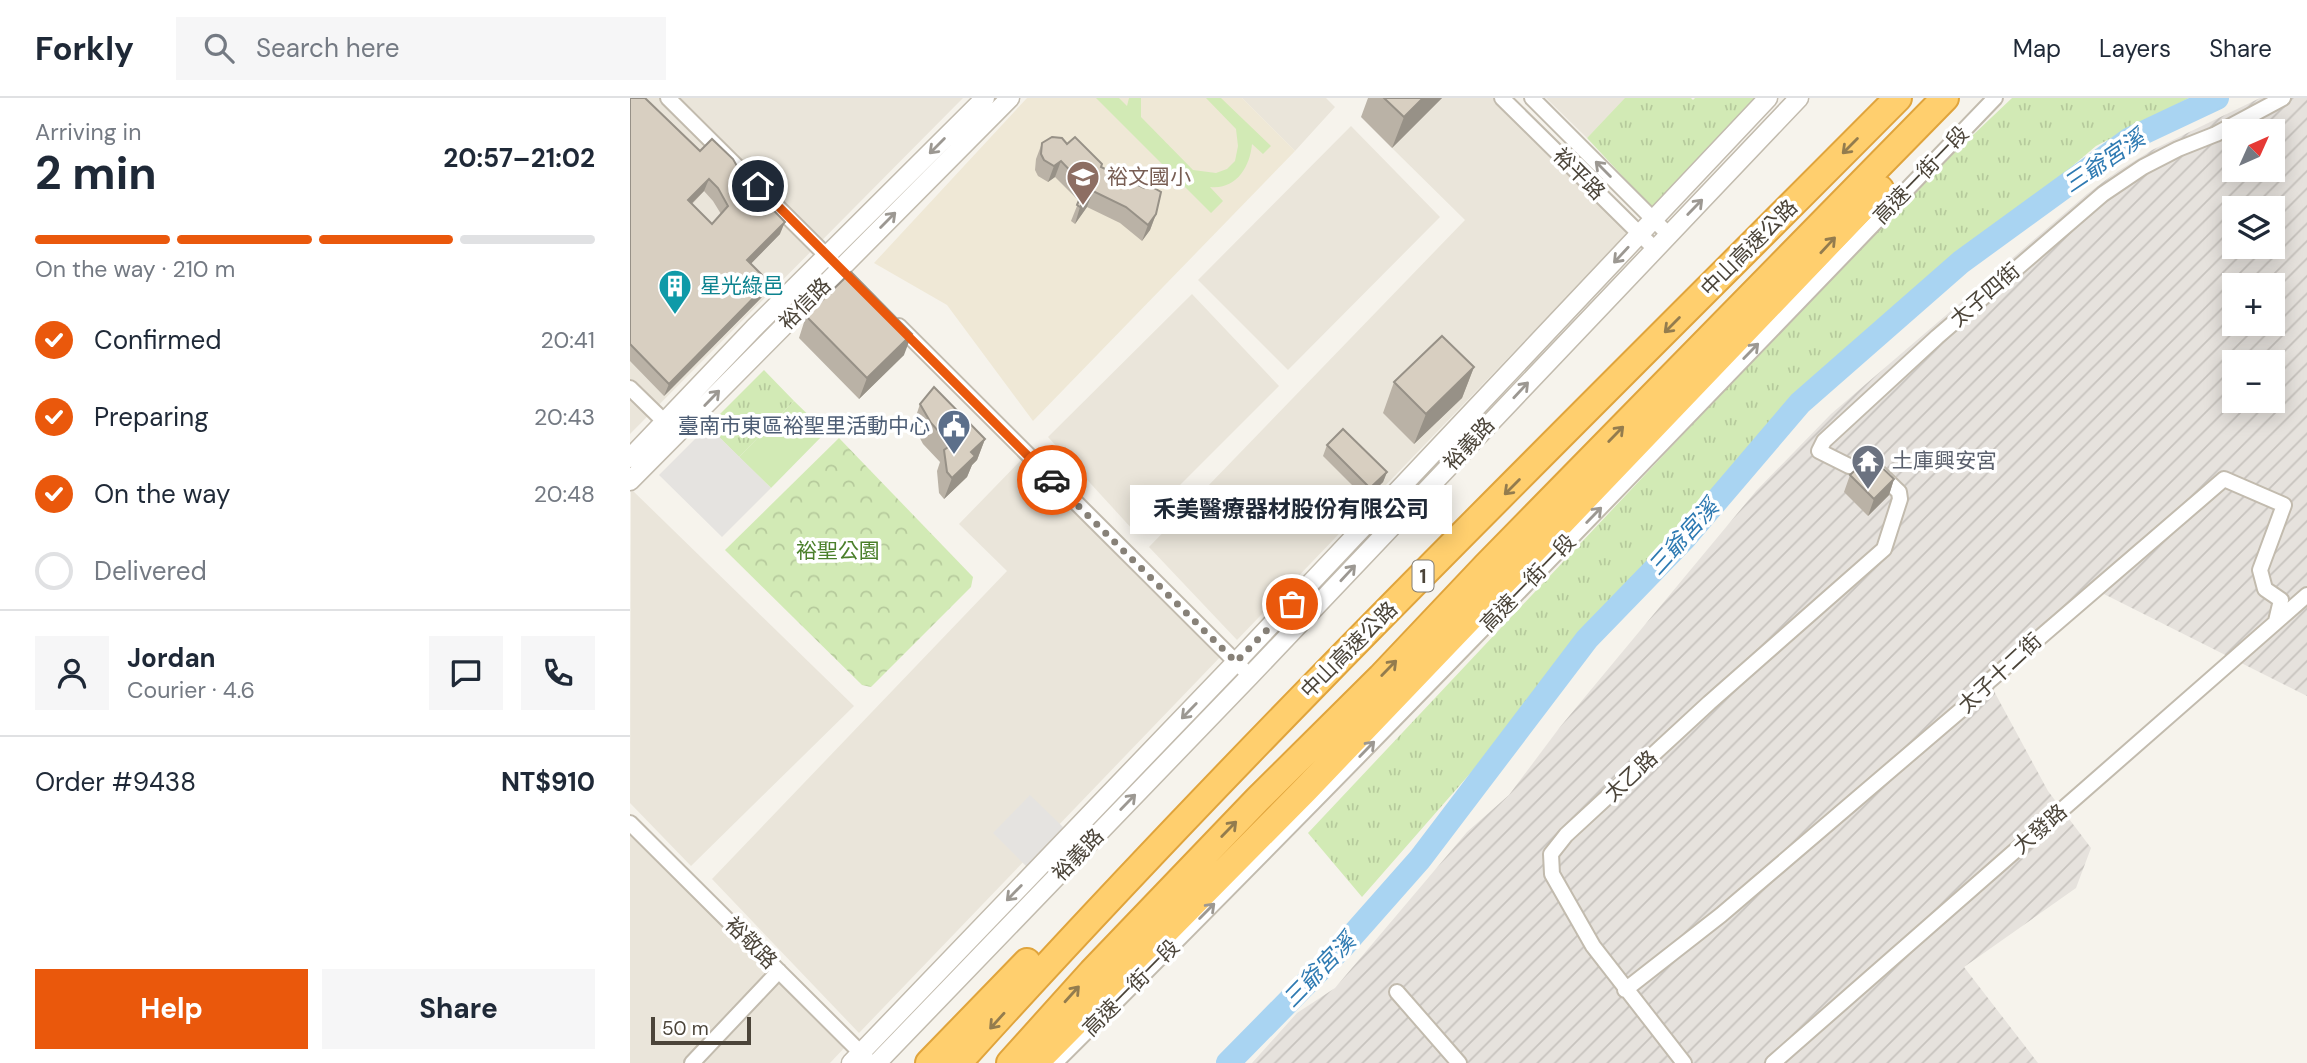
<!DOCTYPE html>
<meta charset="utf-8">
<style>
:root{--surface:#fff;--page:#f6f6f7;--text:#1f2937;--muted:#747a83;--line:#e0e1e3;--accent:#ea580c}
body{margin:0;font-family:"DM Sans","Noto Sans TC",sans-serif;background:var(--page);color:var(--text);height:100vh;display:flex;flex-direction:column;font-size:26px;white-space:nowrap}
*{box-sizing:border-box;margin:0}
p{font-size:23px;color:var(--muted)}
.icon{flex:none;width:38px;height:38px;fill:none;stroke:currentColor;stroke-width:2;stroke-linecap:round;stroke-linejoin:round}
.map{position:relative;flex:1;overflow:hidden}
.drawer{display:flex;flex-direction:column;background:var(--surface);width:630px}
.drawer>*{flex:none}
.needle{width:46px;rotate:45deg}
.tools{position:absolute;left:1592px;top:21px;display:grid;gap:14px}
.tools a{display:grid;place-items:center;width:63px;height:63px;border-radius:0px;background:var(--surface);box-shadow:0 4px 18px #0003;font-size:35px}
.scale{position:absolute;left:21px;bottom:18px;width:100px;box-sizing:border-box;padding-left:7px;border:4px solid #4b4439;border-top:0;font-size:19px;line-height:24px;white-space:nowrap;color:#4b4439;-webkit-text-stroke:5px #fff;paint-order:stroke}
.pin{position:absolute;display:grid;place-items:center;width:60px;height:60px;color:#fff;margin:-30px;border:4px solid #fff;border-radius:50%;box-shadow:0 2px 7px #0007}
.courier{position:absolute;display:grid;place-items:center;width:70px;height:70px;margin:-35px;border:5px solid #ea580c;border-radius:50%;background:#fff;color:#222;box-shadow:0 2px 9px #0007}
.bubble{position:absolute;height:49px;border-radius:0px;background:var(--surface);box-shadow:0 4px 18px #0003;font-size:23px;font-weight:700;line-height:49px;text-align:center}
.summary em{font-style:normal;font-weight:700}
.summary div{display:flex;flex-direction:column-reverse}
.summary{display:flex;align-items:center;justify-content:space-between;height:119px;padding:0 35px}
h1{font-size:46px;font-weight:700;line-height:52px}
.bar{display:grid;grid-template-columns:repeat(4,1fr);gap:10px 7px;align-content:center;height:84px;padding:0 35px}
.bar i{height:9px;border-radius:5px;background:var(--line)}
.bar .current{background:var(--accent)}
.bar p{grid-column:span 4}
.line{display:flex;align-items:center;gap:18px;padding:0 35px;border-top:2px solid var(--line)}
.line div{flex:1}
.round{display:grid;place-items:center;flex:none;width:74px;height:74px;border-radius:0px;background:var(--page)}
ol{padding:0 35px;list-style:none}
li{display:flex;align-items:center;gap:21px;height:77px}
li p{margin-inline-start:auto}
li .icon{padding:7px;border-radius:50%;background:var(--accent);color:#fff;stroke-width:4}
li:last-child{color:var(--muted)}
li i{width:38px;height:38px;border:4px solid var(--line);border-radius:50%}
.action{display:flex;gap:14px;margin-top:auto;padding:14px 35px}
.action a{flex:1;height:80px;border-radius:0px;background:var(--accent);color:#fff;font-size:28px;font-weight:700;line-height:80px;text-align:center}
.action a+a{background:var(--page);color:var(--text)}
header{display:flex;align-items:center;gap:42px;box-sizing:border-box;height:98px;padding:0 35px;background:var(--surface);border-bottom:2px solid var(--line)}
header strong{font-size:33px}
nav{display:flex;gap:38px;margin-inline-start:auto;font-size:24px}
.search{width:490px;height:63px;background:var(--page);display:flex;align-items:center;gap:18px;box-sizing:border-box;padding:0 24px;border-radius:0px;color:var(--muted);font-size:26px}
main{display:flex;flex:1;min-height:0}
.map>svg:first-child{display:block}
</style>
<header>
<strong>Forkly</strong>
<div class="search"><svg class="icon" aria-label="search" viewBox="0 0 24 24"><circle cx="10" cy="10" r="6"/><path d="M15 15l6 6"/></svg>Search here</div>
<nav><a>Map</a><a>Layers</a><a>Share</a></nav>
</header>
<main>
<section class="drawer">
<div class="summary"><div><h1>2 min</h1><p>Arriving in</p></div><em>20:57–21:02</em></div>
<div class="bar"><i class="current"></i><i class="current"></i><i class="current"></i><i></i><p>On the way · 210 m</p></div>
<ol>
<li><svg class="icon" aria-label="check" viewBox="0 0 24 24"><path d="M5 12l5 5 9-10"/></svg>Confirmed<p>20:41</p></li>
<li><svg class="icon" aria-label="check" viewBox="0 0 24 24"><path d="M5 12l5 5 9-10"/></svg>Preparing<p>20:43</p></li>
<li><svg class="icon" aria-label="check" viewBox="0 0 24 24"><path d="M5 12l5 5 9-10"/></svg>On the way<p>20:48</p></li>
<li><i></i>Delivered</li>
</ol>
<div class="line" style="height:126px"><a class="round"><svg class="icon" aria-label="person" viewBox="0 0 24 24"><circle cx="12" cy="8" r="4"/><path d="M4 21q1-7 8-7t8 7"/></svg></a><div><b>Jordan</b><p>Courier · 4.6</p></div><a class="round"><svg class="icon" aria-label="chat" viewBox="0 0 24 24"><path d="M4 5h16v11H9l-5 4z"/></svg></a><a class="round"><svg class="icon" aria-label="phone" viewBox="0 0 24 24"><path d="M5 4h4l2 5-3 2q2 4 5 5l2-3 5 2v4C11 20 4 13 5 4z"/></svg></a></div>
<div class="line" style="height:91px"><div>Order #9438</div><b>NT$910</b></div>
<div class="action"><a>Help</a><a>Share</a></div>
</section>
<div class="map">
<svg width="1677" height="965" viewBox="0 0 1677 965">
<defs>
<pattern id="industrial-furrows" width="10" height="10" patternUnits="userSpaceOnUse" patternTransform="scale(1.75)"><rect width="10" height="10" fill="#e6e2dd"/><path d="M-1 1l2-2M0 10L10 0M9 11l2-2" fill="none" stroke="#c7c3be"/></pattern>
<pattern id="grass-tufts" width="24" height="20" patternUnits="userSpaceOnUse" patternTransform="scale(1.75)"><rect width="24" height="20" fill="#d2eab5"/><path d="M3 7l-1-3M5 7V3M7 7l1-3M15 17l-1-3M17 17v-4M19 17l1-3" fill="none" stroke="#b6ca9c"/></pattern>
<pattern id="forest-crowns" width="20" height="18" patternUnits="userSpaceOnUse" patternTransform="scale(1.75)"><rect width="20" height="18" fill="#d2eab5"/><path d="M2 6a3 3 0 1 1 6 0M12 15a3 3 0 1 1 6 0" fill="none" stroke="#b6ca9c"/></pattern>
</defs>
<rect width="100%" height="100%" fill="#f6f3ec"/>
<path fill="#eae5da" d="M 0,0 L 333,0 L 0,336 Z
M 612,0 L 696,0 L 705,9 L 665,53 Z
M 812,0 L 866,0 L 1000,133 L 607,542 L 519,449 L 835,122 L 762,50 Z
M 916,0 L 996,0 L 957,40 Z
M 721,28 L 810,119 L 658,272 L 568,182 Z
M 562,196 L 649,288 L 504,433 L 418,339 Z
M 394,359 L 594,555 L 229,935 L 82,781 L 377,473 L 329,426 Z
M 1,391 L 224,608 L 61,768 L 0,705 Z
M 0,728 L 216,948 L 200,965 L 0,965 Z"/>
<path fill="url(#industrial-furrows)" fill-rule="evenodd" d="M 1630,0 L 1677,0 L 1677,598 L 1460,489 L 1359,584 L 1418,693 L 1461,750 L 1446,790 L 1334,869 L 1408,965 L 622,965 L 667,915 L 705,890 L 837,734 L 879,697 L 930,629 L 1126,393 L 1201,316 L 1457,96 L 1488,73 L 1522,52 ZM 1605,33 L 1643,33 L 1643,72 L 1605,72 ZM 1605,110 L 1643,110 L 1643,149 L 1605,149 ZM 1605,187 L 1643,187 L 1643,226 L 1605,226 ZM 1605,264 L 1643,264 L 1643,303 L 1605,303 Z"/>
<path fill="#efe8d6" d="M 397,0 L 612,0 L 665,53 L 403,323 L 317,207 L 244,165 Z"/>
<path fill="url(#grass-tufts)" d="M 995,0 L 1061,0 L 1063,2 L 1065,0 L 1131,0 L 1026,114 L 957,40 Z
M 1382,0 L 1559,0 L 1466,48 L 1167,302 L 732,799 L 678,735 L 1265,111 Z
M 134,272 L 164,303 L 109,359 L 78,328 Z"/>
<path fill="url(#forest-crowns)" d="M 209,340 L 343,479 L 341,489 L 241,589 L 232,587 L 95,452 Z"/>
<path fill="#d2eab5" d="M 466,0 L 489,0 L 497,8 L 499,0 L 511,0 L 511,19 L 563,72 L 586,75 L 597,71 L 605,63 L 608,48 L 606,31 L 576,0 L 591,0 L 641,48 L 633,56 L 622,46 C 620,69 606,92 580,89 L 593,103 L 581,115 Z
M 164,303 L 196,334 L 141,390 L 109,359 Z"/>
<path fill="#e5e3e0" d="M 78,328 L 141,390 L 92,439 L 29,377 Z
M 400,697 L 434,730 L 397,769 L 363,735 Z"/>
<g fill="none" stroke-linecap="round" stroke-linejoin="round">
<path stroke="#a9d4f2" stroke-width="24" d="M 598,965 L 714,847 L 790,761 L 957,541 L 1054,441 L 1170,305 L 1331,164 L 1500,41 L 1587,0"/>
<defs>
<path id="minor" d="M 38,0 L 204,165
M 872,0 L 1025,151
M 902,0 L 1039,137
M 269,228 L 620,578
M 0,290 L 41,330
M 0,725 L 241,965
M 995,892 L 1091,817 L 1345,600 L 1358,584 L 1594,381 L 1654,407 L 1630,472 L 1635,491 L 1651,502 L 1646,523
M 767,894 L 829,965
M 62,965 L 149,873
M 425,965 C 743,648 1054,323 1365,0
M 1054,965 L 963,848 L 922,776 L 921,756 L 936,737 L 1079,605 L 1254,451 L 1270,401 L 1269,394 L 1241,367 L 1219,368 L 1189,353 L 1194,343 L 1307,239 L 1473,96 L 1513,69 L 1548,51 L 1586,36 L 1653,0
M 1143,965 L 1677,497"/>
<path id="tertiary" d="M 0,360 L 124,230 L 355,0
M 0,383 L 380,0
M 221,965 L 606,564 L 1138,0
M 247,965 L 620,578 L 1169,0"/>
<path id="motorway" d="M 299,965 L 397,864
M 328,965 C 629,632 951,319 1268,0
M 380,965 L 462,874 L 628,701 L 751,579 L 857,467 L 1315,0
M 405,965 L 676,691 L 1250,91"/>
</defs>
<use href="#minor" stroke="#c2bbae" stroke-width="18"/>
<use href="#tertiary" stroke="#c2bbae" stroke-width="21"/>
<use href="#motorway" stroke="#e0a43c" stroke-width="30"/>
<use href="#minor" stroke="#fff" stroke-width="14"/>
<use href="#tertiary" stroke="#fff" stroke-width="18"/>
<use href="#motorway" stroke="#ffcf6e" stroke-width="26"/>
</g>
<path fill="#bab2a6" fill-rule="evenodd" d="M 0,0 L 70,53 L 116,84 L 150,136 L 121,165 L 135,196 L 34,298 L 0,263 ZM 74,93 L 83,103 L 91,116 L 82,126 L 62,106 Z
M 738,0 L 812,0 L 762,50 L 731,19 Z
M 412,45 L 437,46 L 471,69 L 526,116 L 520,132 L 512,143 L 490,125 L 457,109 L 445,126 L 441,123 L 449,103 L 425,79 L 418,84 L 408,78 L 405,72 L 406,61 Z
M 176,218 L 274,257 L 229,301 L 169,240 Z
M 844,269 L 832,300 L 784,346 L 753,315 L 764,284 Z
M 290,306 L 355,341 L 347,362 L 342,367 L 337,379 L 314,401 L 309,395 L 307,373 L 310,364 L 293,346 L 283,327 Z
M 697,347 L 757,374 L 753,384 L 736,401 L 693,358 Z
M 1220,377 L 1264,381 L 1259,397 L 1238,418 L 1214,394 Z"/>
<path fill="#979187" d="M 793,0 L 812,0 L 762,50 L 774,19 Z
M 431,63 L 425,79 L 418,84 L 424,68 Z
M 79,81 L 74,93 L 53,114 L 58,102 Z
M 463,93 L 457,109 L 445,126 L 450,109 Z
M 526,116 L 520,132 L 512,143 L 518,127 Z
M 155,124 L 150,136 L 113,174 L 117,162 Z
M 139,184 L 135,196 L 34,298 L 39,286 Z
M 282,236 L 274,257 L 229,301 L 237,280 Z
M 844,269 L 832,300 L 784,346 L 796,316 Z
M 355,341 L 347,362 L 342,367 L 337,379 L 314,401 L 322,380 L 341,354 Z
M 757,374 L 753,384 L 736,401 L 740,390 Z
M 1264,381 L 1259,397 L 1238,418 L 1244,401 Z"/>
<path fill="#d8cfc1" stroke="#979187" stroke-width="2" fill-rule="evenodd" d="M 0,0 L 15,0 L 70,53 L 82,41 L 103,61 L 116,84 L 155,124 L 117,162 L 139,184 L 39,286 L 0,246 ZM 79,81 L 88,90 L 98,108 L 82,126 L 58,102 Z
M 754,0 L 793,0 L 774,19 Z
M 422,39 L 432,40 L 437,46 L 445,39 L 472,66 L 471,69 L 514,90 L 517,86 L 531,94 L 526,116 L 518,127 L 496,109 L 463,93 L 450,109 L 447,107 L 455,88 L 431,63 L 424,68 L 414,62 L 411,56 L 412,45 Z
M 221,174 L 282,236 L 237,280 L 176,218 Z
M 812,238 L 844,269 L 796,316 L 764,284 Z
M 304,289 L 355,341 L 341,354 L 345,358 L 322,380 L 317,374 L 314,352 L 321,347 L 301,325 L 290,306 Z
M 713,331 L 757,374 L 740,390 L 697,347 Z
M 1237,361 L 1243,361 L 1264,381 L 1244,401 L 1220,377 Z"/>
<defs><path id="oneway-shaft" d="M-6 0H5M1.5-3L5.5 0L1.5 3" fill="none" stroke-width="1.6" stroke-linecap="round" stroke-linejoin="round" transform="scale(1.75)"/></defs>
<g stroke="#9c9892">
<use href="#oneway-shaft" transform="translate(307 48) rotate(135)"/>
<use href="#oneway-shaft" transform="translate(973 71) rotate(-135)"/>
<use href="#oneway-shaft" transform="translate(1065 109) rotate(-46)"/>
<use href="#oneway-shaft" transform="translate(258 122) rotate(-45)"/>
<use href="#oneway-shaft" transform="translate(991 157) rotate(133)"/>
<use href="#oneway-shaft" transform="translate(1121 253) rotate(-46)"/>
<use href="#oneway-shaft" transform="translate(891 292) rotate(-47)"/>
<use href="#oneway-shaft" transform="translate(82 300) rotate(-46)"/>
<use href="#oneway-shaft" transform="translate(964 417) rotate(-46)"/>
<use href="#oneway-shaft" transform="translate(718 475) rotate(-47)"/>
<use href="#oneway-shaft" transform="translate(559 613) rotate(134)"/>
<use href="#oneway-shaft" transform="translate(737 651) rotate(-46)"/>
<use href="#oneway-shaft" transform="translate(498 704) rotate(-46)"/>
<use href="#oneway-shaft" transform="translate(384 795) rotate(134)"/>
<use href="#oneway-shaft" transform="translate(577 813) rotate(-45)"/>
</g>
<g stroke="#937c4e">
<use href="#oneway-shaft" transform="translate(1220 48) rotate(135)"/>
<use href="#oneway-shaft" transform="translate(1198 147) rotate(-47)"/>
<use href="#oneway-shaft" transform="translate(1042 227) rotate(135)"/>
<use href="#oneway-shaft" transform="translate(986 336) rotate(-46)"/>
<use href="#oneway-shaft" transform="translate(882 389) rotate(135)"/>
<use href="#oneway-shaft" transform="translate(759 570) rotate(-46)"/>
<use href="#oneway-shaft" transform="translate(599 731) rotate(-46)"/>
<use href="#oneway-shaft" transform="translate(442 896) rotate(-48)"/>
<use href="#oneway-shaft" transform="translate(367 923) rotate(132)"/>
</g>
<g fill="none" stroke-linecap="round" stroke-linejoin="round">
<path stroke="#878178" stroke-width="7" stroke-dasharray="0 12.6" d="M 422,382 L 606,564 L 662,506"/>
<path stroke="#ea580c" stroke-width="9" d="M 128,88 L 422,382"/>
</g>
<defs>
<symbol id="school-pin" viewBox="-11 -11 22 30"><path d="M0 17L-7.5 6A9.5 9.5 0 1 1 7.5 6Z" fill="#8d6e63" stroke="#fff"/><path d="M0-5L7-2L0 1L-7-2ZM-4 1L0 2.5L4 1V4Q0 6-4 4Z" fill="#fff"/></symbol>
<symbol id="building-pin" viewBox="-11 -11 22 30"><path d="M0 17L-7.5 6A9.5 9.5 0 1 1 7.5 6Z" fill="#0f9aa8" stroke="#fff"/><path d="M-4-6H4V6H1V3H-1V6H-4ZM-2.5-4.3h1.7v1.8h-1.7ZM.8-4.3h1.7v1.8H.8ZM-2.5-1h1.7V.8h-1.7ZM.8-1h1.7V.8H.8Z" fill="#fff"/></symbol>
<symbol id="civic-pin" viewBox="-11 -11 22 30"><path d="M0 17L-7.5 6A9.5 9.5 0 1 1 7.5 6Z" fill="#5c6f8a" stroke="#fff"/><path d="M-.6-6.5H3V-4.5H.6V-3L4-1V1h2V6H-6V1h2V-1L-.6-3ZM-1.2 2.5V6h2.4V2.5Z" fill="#fff"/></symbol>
<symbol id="temple-pin" viewBox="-11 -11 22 30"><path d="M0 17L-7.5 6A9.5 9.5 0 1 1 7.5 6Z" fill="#6b7280" stroke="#fff"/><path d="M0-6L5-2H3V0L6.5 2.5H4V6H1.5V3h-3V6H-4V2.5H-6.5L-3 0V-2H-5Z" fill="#fff"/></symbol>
</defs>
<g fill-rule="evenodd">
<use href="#school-pin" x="434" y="60" width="38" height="52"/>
<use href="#building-pin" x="26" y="169" width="38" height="52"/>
<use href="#civic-pin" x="305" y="309" width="38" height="52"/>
<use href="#temple-pin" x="1219" y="344" width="38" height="52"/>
</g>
<g text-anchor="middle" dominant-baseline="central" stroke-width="7" stroke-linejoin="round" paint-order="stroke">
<rect fill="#fff" stroke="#817c74" stroke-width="2" x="782.5" y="462.5" width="21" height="31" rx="5"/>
<g font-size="19" font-weight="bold" fill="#4b4439">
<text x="793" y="478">1</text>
</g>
<g font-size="21" fill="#4b4439" stroke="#fff">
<text transform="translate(949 76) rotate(45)">裕平路</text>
<text transform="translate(1291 77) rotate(-46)">高速一街一段</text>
<text transform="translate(1119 150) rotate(-45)">中山高速公路</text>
<text transform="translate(1355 197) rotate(-41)">太子四街</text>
<text transform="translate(175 206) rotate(-45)">裕信路</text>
<text transform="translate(839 346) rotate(-47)">裕義路</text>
<text transform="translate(898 485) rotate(-46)">高速一街一段</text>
<text transform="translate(719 552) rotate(-45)">中山高速公路</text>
<text transform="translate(1370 575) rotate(-43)">太子十二街</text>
<text transform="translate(1001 678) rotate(-43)">太乙路</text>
<text transform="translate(1410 731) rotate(-41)">大發路</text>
<text transform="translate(448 757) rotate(-46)">裕義路</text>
<text transform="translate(121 845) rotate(45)">裕敬路</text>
<text transform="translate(501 890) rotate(-45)">高速一街一段</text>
</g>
<g font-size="21" fill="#785e54" stroke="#fff" text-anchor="start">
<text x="477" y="79">裕文國小</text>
</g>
<g font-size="21" fill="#0d838f" stroke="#fff" text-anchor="start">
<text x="70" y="188">星光綠邑</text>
</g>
<g font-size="21" fill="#4e5e75" stroke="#fff" text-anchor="end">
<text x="300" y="328">臺南市東區裕聖里活動中心</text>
</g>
<g font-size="21" fill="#5b616d" stroke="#fff" text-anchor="start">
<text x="1262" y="363">土庫興安宮</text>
</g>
<g font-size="21" fill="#4a7f2a" stroke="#fff">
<text x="208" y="453">裕聖公園</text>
</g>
<g font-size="23" font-style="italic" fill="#2e7ab2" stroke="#fff">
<text transform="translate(1474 63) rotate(-34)">三爺宮溪</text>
<text transform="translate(1053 439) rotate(-48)">三爺宮溪</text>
<text transform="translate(689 872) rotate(-46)">三爺宮溪</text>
</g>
</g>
</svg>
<div class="tools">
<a><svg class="needle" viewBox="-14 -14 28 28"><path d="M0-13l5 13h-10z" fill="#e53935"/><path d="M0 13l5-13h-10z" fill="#747a83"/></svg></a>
<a><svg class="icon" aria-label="layers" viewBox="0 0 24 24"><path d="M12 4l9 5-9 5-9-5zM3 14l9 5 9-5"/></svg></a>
<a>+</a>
<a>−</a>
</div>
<div class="scale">50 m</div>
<div class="pin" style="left:662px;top:506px;background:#ea580c"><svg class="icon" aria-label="bag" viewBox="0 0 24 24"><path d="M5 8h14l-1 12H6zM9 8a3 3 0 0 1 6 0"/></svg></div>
<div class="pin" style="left:128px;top:88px;background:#1f2937"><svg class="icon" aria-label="home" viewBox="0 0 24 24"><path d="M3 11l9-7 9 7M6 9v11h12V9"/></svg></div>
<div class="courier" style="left:422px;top:382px"><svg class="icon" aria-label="car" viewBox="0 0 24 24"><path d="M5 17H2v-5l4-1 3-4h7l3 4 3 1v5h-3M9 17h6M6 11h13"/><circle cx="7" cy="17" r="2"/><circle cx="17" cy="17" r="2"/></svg></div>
<div class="bubble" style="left:500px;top:387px;width:322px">禾美醫療器材股份有限公司</div>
</div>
</main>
